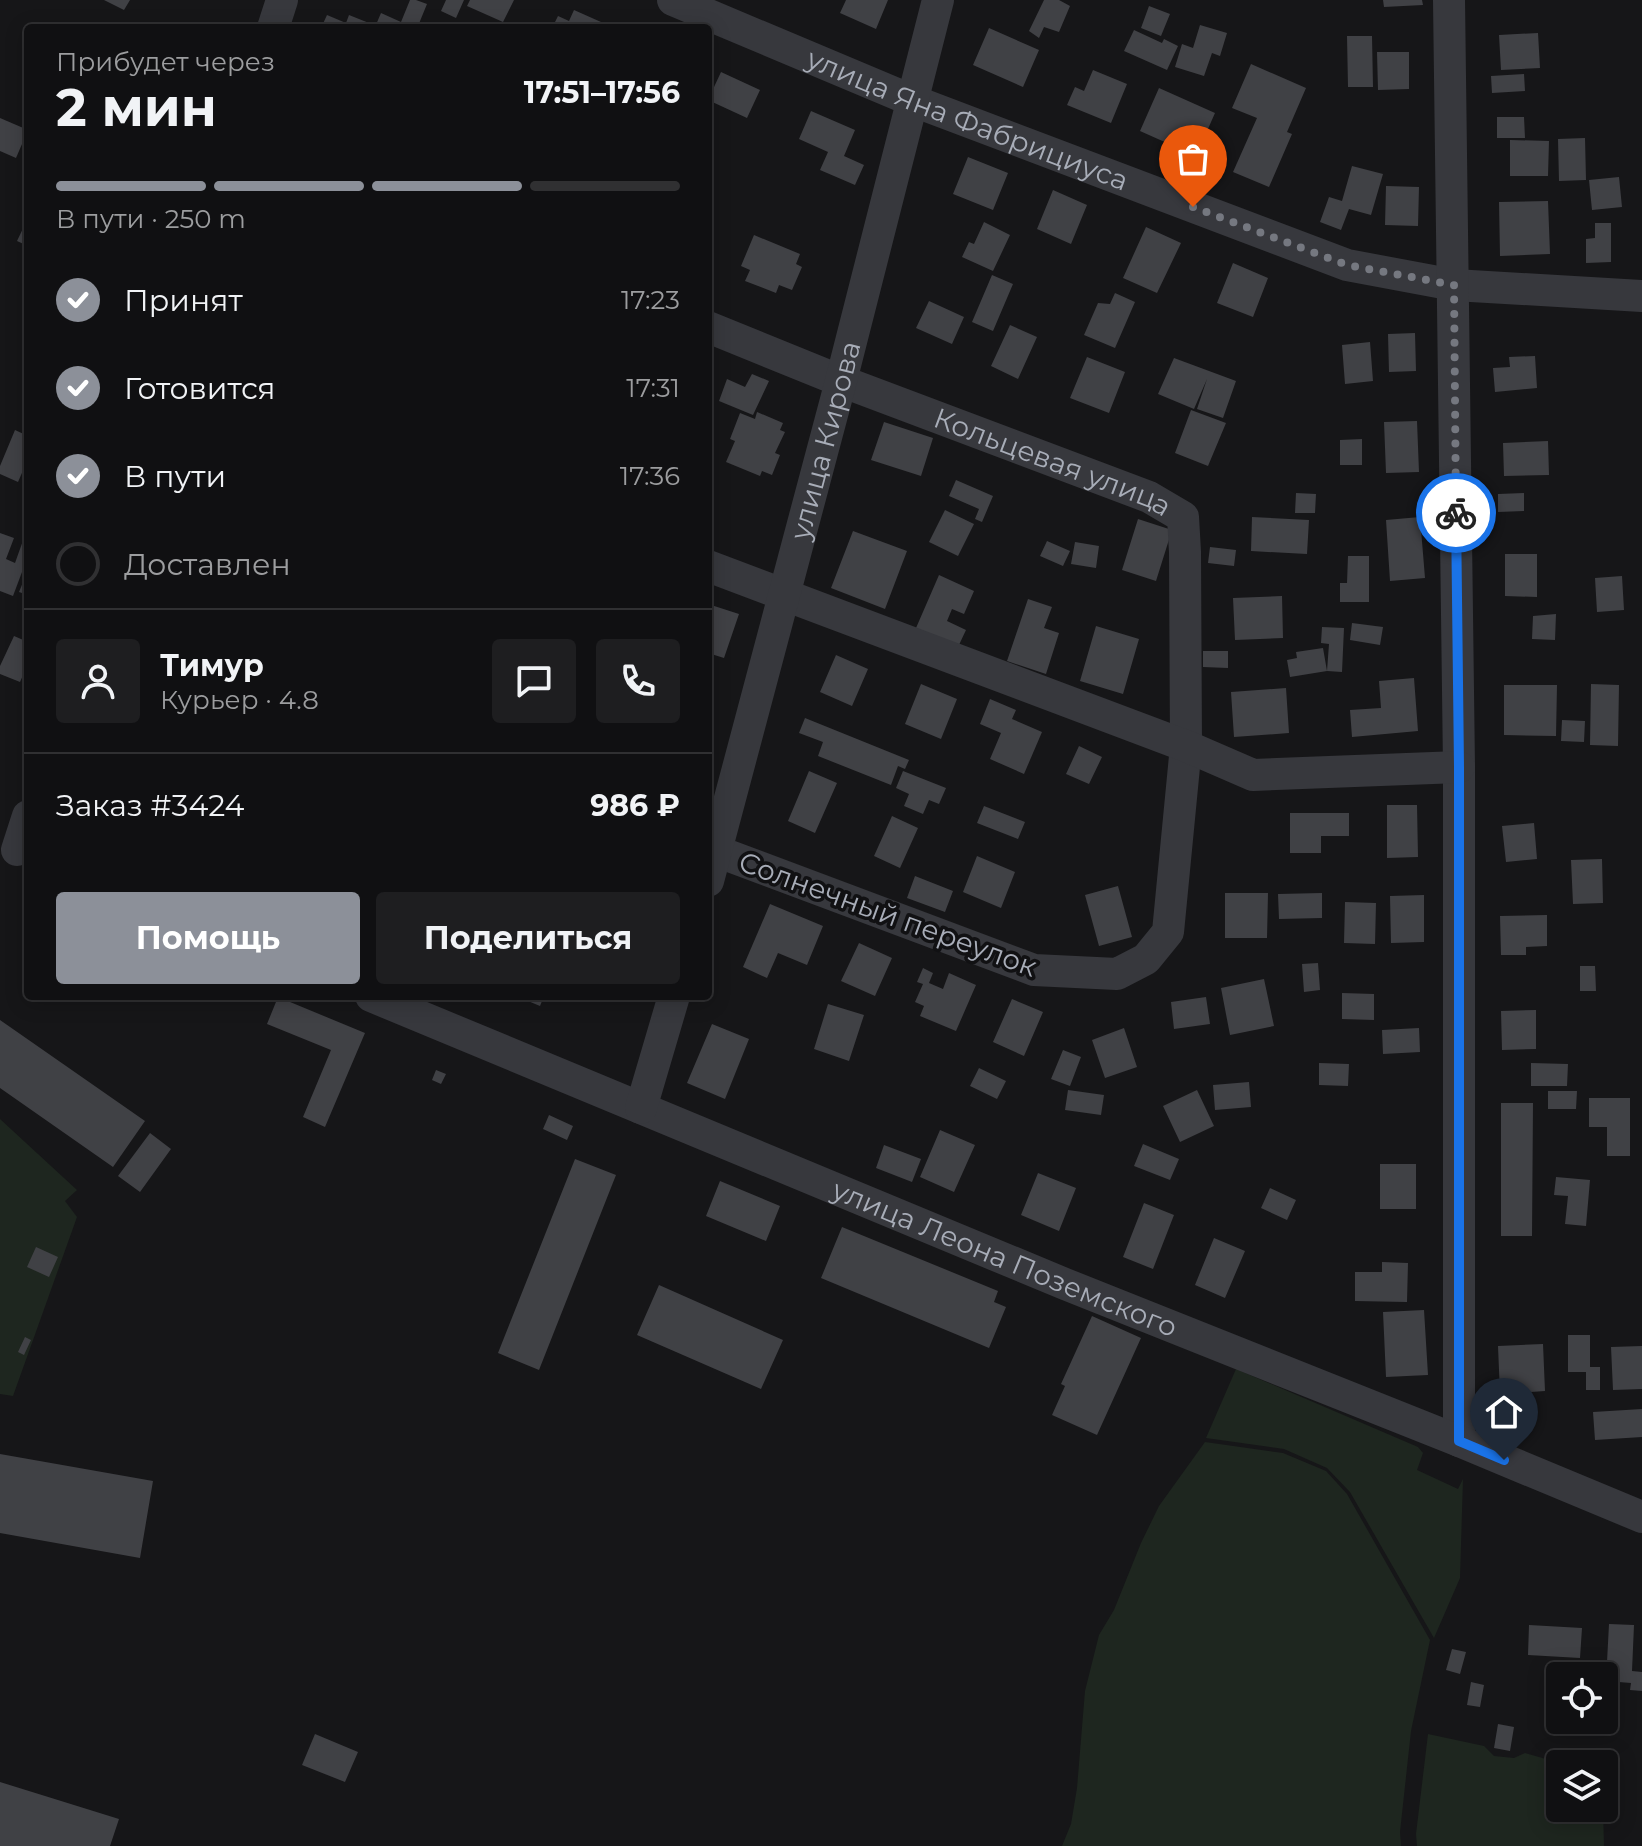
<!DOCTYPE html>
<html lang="ru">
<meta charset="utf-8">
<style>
:root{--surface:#101012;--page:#1e1e20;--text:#f1f3f6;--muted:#9c9d9f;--line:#303032;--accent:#8c9099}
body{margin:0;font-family:Montserrat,sans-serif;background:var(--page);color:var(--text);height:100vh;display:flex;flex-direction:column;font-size:30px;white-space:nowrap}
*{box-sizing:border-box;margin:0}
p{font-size:26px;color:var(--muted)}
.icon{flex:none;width:44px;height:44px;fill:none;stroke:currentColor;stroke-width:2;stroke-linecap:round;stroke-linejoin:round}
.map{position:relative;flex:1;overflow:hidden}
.sheet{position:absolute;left:24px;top:24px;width:688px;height:976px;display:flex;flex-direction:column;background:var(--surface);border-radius:8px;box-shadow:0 4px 20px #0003,0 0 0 2px var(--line)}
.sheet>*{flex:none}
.buttons{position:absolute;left:1546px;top:1662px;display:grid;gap:16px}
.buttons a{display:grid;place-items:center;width:72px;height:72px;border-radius:8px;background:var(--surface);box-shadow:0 4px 20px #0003,0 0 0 2px var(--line);font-size:40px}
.pin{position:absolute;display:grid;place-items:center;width:68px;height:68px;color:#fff;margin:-82px -34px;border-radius:50% 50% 50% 0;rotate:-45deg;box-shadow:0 0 8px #0007}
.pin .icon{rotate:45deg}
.courier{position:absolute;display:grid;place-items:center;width:80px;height:80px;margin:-40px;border:6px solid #1a73e8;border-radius:50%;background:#fff;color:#222;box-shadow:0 2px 10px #0007}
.headline em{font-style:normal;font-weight:700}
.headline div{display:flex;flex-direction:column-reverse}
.headline{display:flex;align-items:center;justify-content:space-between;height:136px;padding:0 32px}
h1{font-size:52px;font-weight:700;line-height:60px}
.bar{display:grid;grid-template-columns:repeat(4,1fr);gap:12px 8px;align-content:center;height:96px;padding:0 32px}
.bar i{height:10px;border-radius:6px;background:var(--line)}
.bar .active{background:var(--accent)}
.bar p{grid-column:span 4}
.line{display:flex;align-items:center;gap:20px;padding:0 32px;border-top:2px solid var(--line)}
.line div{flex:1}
.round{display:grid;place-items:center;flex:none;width:84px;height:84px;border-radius:8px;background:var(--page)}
ol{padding:0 32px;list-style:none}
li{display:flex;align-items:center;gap:24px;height:88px}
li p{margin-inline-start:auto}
li .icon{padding:8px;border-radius:50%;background:var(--accent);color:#fff;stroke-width:4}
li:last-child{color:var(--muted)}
li i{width:44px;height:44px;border:4px solid var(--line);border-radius:50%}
.primary-button{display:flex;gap:16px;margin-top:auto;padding:16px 32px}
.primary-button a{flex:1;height:92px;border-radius:8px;background:var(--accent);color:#fff;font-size:32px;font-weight:700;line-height:92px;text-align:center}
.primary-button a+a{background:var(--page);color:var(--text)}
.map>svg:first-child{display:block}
</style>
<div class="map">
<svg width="1642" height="1846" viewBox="0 0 1642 1846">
<rect width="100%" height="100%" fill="#161618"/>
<path fill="#1e261f" d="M 0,1119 L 77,1190 L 65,1201 L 77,1217 L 13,1396 L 0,1394 Z
M 1236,1369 L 1418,1447 L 1423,1453 L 1417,1470 L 1458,1489 L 1463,1479 L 1460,1578 L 1434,1638 L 1350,1492 L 1327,1468 L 1284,1449 L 1206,1438 Z
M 1205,1442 L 1283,1453 L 1326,1471 L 1347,1494 L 1430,1640 L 1411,1731 L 1400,1832 L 1401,1846 L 1062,1846 L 1071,1824 L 1077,1788 L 1085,1691 L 1099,1635 L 1114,1610 L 1141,1543 L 1159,1506 Z
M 1428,1734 L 1484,1746 L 1494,1756 L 1514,1758 L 1525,1753 L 1556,1762 L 1601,1764 L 1560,1764 L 1560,1808 L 1603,1808 L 1604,1846 L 1417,1846 L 1416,1834 Z"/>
<path fill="#404145" d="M 104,0 L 130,0 L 124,10 Z
M 410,0 L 416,0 L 427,4 L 418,26 L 423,28 L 375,27 L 381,13 L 401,22 Z
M 446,0 L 464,0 L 456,18 L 441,11 Z
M 470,0 L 514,0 L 503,22 L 467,6 Z
M 846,0 L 888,0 L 876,29 L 840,13 Z
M 1044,0 L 1059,0 L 1070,6 L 1059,32 L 1044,27 L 1039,38 L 1029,31 Z
M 1383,0 L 1422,0 L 1423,5 L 1384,7 Z
M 1149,6 L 1170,14 L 1161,36 L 1141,28 Z
M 574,10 L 601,22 L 598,28 L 552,28 L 558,16 L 569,21 Z
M 327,15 L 346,23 L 349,15 L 369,23 L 367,28 L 321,28 Z
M 1200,25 L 1227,33 L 1220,56 L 1212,53 L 1204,76 L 1175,67 L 1182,44 L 1193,48 Z
M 989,28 L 1039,50 L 1023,87 L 973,65 Z
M 1134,30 L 1162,43 L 1164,39 L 1178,46 L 1167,70 L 1124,51 Z
M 1538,33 L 1540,68 L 1501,70 L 1499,35 Z
M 1347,36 L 1372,36 L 1373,87 L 1348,87 Z
M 1377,52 L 1409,52 L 1409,89 L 1378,90 Z
M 1251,64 L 1306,88 L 1287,132 L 1292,134 L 1269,187 L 1233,172 L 1257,118 L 1232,108 Z
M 1093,70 L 1127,84 L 1111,123 L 1067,105 L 1075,87 L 1084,91 Z
M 721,72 L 760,90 L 747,118 L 708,100 Z
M 1524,74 L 1525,91 L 1492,93 L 1491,76 Z
M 1159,88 L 1215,113 L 1196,156 L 1140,131 Z
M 811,111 L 855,130 L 844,156 L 864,165 L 855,185 L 820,170 L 828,152 L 799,139 Z
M 1497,117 L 1524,117 L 1525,138 L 1497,138 Z
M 0,118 L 28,130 L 16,158 L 0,151 Z
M 1585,138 L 1586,180 L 1559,181 L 1558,139 Z
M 1510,140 L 1549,141 L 1548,176 L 1510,176 Z
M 968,157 L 1008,173 L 993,210 L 953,194 Z
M 1352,166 L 1383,174 L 1371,215 L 1349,209 L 1341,230 L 1320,222 L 1329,197 L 1342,201 Z
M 1619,177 L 1622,207 L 1592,210 L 1589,180 Z
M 1386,186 L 1419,187 L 1418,226 L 1385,225 Z
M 1053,190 L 1087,205 L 1071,244 L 1037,229 Z
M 1548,201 L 1550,254 L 1500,256 L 1499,202 Z
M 28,218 L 28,246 L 17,241 Z
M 984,222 L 1010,235 L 993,271 L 962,257 L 969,242 L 974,244 Z
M 1595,223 L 1611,223 L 1611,262 L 1586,263 L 1586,239 L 1595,238 Z
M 1146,227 L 1181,243 L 1157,293 L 1123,278 Z
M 754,235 L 800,254 L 796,264 L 802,267 L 792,290 L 779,285 L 776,293 L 745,281 L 750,270 L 741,266 Z
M 1233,263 L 1268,278 L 1253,317 L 1217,303 Z
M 992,275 L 1013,284 L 993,331 L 972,322 Z
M 1115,293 L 1135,302 L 1115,348 L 1084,335 L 1098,303 L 1110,304 Z
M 929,301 L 964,317 L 952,344 L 916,328 Z
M 1010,325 L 1037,337 L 1018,379 L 991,366 Z
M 1415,333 L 1416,371 L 1389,372 L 1388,334 Z
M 1370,342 L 1373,381 L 1345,384 L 1342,345 Z
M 1535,356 L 1537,388 L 1495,392 L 1493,368 L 1510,367 L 1509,357 Z
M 1087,357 L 1125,372 L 1109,413 L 1070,398 Z
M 1174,358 L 1236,381 L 1223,418 L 1197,409 L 1207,379 L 1194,409 L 1158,394 Z
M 752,374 L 769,381 L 753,415 L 719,401 L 727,379 L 745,387 Z
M 1191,410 L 1226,423 L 1208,466 L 1175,453 Z
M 757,412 L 783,423 L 780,430 L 785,432 L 775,453 L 780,455 L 772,475 L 762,471 L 760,476 L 726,462 L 735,441 L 730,439 L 740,413 L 755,419 Z
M 1417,421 L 1419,472 L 1386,473 L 1384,422 Z
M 884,422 L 933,438 L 921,476 L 871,460 Z
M 15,430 L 28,436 L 28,459 L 18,482 L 0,474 L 0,466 Z
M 1362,439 L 1362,465 L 1340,465 L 1340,440 Z
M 1548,441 L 1549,475 L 1504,476 L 1503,443 Z
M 956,480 L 993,496 L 982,522 L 975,519 L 979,509 L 949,496 Z
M 1296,493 L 1316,494 L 1315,513 L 1295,513 Z
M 1524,493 L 1524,511 L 1498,512 L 1498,494 Z
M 945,510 L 974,524 L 958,556 L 929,542 Z
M 1252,517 L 1309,520 L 1307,554 L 1251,551 Z
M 1420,517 L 1425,578 L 1390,581 L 1386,520 Z
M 1138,519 L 1172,530 L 1156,581 L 1122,570 Z
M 853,531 L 907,551 L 885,609 L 831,588 Z
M 0,533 L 14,538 L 6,559 L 15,563 L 25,535 L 28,536 L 28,556 L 13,596 L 0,591 Z
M 1047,541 L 1070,551 L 1063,566 L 1040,556 Z
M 1075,542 L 1099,546 L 1096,568 L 1071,564 Z
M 1210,547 L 1236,550 L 1234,566 L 1208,563 Z
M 1505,554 L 1537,554 L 1537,597 L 1505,596 Z
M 1348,556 L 1369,556 L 1369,602 L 1340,602 L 1340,583 L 1347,583 Z
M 28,570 L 28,595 L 19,592 Z
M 939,575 L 974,591 L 964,614 L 952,609 L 947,621 L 966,630 L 958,647 L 916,628 Z
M 1622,576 L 1624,610 L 1597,612 L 1595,578 Z
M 1282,596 L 1283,638 L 1235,640 L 1233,598 Z
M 1028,599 L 1052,607 L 1044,628 L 1059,633 L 1046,674 L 1007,661 Z
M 708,604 L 739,614 L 724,658 L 708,653 Z
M 1556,614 L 1555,640 L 1532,639 L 1533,616 Z
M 1352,623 L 1383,627 L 1380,645 L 1350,640 Z
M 1096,626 L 1139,639 L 1123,694 L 1080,681 Z
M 1322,627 L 1344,628 L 1342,672 L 1327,671 L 1329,644 L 1321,643 Z
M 14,636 L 28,642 L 28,664 L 20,682 L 0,674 L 0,666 Z
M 1323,648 L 1327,671 L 1290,677 L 1287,660 L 1297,658 L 1296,652 Z
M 1203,651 L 1228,651 L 1228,668 L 1203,667 Z
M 836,655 L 868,669 L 852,706 L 820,692 Z
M 1414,678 L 1418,731 L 1352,737 L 1350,710 L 1381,708 L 1379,681 Z
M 921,684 L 957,699 L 941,739 L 905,724 Z
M 1591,684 L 1619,685 L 1618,746 L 1590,745 Z
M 1504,685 L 1557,685 L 1556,736 L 1504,735 Z
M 1286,688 L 1289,733 L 1234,737 L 1231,692 Z
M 990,699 L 1016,710 L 1012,719 L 1042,732 L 1024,774 L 990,759 L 1001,733 L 980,724 Z
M 805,718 L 909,760 L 905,769 L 898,766 L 891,785 L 818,756 L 823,742 L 799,733 Z
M 1562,720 L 1585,721 L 1584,742 L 1561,741 Z
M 1079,746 L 1102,757 L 1089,784 L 1066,774 Z
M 809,771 L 837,783 L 815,833 L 788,821 Z
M 903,771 L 946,788 L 939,804 L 929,800 L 923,814 L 904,806 L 909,794 L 896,788 Z
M 1387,805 L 1417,805 L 1418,857 L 1387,858 Z
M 984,806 L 1025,822 L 1018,839 L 977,823 Z
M 1290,813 L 1349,813 L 1349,836 L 1321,836 L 1321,853 L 1290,853 Z
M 892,816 L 918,828 L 900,868 L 874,856 Z
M 1534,823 L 1537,859 L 1506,862 L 1502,826 Z
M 977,856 L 1015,872 L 1001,908 L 963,892 Z
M 1602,859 L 1603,903 L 1573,904 L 1571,860 Z
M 915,876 L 953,891 L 945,912 L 907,898 Z
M 1118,886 L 1132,937 L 1099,946 L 1085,895 Z
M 1225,893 L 1268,893 L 1267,938 L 1225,938 Z
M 1322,893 L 1322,918 L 1279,919 L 1278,894 Z
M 1424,895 L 1424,942 L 1391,943 L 1390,896 Z
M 1345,902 L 1376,903 L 1375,944 L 1344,943 Z
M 770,904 L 823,926 L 807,965 L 778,953 L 767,978 L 743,967 Z
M 1547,915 L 1547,946 L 1526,947 L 1526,955 L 1501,955 L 1500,916 Z
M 859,943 L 892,958 L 875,996 L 841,981 Z
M 1318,963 L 1320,990 L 1304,992 L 1302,964 Z
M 1580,966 L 1595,966 L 1596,991 L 1580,991 Z
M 923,968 L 933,973 L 929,983 L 943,989 L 949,973 L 976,985 L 956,1031 L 920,1016 L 924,1006 L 915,1002 L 923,984 L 917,982 Z
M 1264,979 L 1274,1026 L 1230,1035 L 1221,988 Z
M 1342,993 L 1374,994 L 1374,1020 L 1342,1019 Z
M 516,996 L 544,996 L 540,1006 Z
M 278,997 L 365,1033 L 325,1127 L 303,1117 L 331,1050 L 267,1024 Z
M 1206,997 L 1210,1024 L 1174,1029 L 1171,1002 Z
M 1012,999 L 1043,1012 L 1024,1056 L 993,1042 Z
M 828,1004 L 864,1015 L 849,1061 L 814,1049 Z
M 1536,1010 L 1536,1049 L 1502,1050 L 1501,1011 Z
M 0,1020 L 145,1121 L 113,1167 L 0,1088 Z
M 712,1024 L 749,1039 L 725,1099 L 687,1083 Z
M 1124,1028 L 1137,1067 L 1105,1078 L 1092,1040 Z
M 1419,1028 L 1420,1052 L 1383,1054 L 1382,1030 Z
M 1063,1050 L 1081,1057 L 1070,1086 L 1051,1079 Z
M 1319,1063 L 1349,1064 L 1348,1086 L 1319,1085 Z
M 1531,1063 L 1568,1064 L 1567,1086 L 1531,1086 Z
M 979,1068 L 1006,1081 L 997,1099 L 970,1086 Z
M 436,1070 L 446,1074 L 441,1084 L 432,1080 Z
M 1249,1082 L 1251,1107 L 1215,1110 L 1213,1085 Z
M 1068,1090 L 1104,1095 L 1101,1115 L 1065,1110 Z
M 1197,1090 L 1214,1126 L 1180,1142 L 1163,1106 Z
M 1548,1091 L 1577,1091 L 1576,1109 L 1548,1109 Z
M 1589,1098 L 1630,1098 L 1630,1156 L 1607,1156 L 1607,1127 L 1589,1127 Z
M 1501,1103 L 1533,1103 L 1532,1236 L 1501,1236 Z
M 549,1115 L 573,1126 L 567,1140 L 543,1129 Z
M 940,1130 L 975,1145 L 954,1192 L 920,1177 Z
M 150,1133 L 171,1149 L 140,1192 L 118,1176 Z
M 1143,1144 L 1179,1159 L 1170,1180 L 1134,1166 Z
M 884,1145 L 921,1159 L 912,1182 L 876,1168 Z
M 575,1159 L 616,1175 L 539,1370 L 498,1353 Z
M 1380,1164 L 1416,1164 L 1416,1209 L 1380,1209 Z
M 1038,1173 L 1076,1188 L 1059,1231 L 1021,1215 Z
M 1556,1177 L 1590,1180 L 1586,1226 L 1565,1224 L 1568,1196 L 1554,1195 Z
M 720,1181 L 780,1206 L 766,1241 L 706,1216 Z
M 1270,1188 L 1296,1200 L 1287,1220 L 1261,1208 Z
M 1144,1203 L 1174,1215 L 1153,1269 L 1123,1257 Z
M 842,1227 L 998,1291 L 994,1302 L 1006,1307 L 989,1348 L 821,1278 Z
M 1214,1238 L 1245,1251 L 1225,1298 L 1195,1285 Z
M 36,1247 L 58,1257 L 49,1277 L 27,1267 Z
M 1382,1262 L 1408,1263 L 1407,1302 L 1355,1301 L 1355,1272 L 1382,1272 Z
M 659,1285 L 783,1340 L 761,1389 L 637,1335 Z
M 1424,1310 L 1428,1375 L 1386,1377 L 1383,1312 Z
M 1092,1316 L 1141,1338 L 1097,1435 L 1052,1415 L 1065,1386 L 1061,1384 Z
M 1568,1335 L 1590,1335 L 1590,1367 L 1600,1367 L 1600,1390 L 1586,1390 L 1586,1372 L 1568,1372 Z
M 25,1337 L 31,1340 L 24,1355 L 18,1352 Z
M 1543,1344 L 1545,1391 L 1500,1394 L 1498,1346 Z
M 1642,1346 L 1642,1389 L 1613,1390 L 1611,1347 Z
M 1642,1409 L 1642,1437 L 1595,1440 L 1593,1412 Z
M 0,1454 L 153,1481 L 140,1558 L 0,1533 Z
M 1609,1624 L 1634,1625 L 1632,1671 L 1642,1672 L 1642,1691 L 1630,1690 L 1631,1683 L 1606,1681 Z
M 1529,1625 L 1582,1628 L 1580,1658 L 1528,1655 Z
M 1452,1649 L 1466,1652 L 1460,1674 L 1446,1670 Z
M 1471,1682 L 1484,1685 L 1480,1707 L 1467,1705 Z
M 1498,1724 L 1514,1727 L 1510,1751 L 1494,1748 Z
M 315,1734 L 358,1752 L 345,1782 L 302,1765 Z
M 0,1782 L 119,1819 L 110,1846 L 0,1846 Z"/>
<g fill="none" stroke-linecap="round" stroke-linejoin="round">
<g stroke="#37383d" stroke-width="32">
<path id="s1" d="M 673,0 L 911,100 L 1347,265 L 1454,285 L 1642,296"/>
<path d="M 1449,0 L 1459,767 L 1459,1441"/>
<path d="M 273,28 L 282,0"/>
<path id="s2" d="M 708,327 L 841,381 L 1149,497 L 1183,517 L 1185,552 L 1186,746 L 1168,932 L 1146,959 L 1117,974 L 1034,970 L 708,848"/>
<path d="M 708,566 L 1186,746 L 1253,775 L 1459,767"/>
<path d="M 17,850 L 28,816"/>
<path id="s3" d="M 708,881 L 841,381 L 938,0"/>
<path id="s4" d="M 371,996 L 1065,1284 L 1459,1441 L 1642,1517"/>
<path d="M 641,1108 L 674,996"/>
</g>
</g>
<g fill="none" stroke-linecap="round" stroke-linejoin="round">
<path stroke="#757880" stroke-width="8" stroke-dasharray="0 14.4" d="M 1193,207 L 1347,265 L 1454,285 L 1456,513"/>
<path stroke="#1a73e8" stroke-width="10" d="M 1456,513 L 1459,767 L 1459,1441 L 1504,1460"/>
</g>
<g text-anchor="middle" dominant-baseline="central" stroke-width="7" stroke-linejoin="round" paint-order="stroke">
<g font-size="28" fill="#a8adb8" stroke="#111113">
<text stroke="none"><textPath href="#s1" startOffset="318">улица Яна Фабрициуса</textPath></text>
<text stroke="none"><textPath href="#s3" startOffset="456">улица Кирова</textPath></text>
<text stroke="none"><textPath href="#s2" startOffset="370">Кольцевая улица</textPath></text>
<text transform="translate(888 914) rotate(20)">Солнечный переулок</text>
<text stroke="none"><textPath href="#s4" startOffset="686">улица Леона Поземского</textPath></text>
</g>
</g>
</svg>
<div class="buttons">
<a><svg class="icon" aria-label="locate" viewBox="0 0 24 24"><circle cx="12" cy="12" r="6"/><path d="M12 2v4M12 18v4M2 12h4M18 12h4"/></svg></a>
<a><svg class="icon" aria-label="layers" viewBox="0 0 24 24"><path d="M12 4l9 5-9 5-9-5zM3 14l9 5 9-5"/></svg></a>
</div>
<div class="pin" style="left:1193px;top:207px;background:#ea580c"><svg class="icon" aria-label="bag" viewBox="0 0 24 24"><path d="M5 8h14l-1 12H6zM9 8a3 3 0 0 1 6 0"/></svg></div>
<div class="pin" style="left:1504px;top:1460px;background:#1f2937"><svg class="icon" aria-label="home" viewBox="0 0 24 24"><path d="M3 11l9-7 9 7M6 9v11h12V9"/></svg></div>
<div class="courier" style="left:1456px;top:513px"><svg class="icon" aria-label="bike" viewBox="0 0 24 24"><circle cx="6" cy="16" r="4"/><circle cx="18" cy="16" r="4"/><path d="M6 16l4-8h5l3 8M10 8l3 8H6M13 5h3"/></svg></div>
<section class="sheet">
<div class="headline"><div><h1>2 мин</h1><p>Прибудет через</p></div><em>17:51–17:56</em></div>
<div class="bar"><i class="active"></i><i class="active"></i><i class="active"></i><i></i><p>В пути · 250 m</p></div>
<ol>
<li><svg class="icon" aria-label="check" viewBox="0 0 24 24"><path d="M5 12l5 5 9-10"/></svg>Принят<p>17:23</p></li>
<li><svg class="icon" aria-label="check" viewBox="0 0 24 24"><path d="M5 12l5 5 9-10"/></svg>Готовится<p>17:31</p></li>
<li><svg class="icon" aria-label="check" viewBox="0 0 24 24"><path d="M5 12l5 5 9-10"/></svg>В пути<p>17:36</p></li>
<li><i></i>Доставлен</li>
</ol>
<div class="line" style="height:144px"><a class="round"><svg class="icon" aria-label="person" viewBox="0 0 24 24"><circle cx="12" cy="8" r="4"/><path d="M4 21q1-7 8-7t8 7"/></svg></a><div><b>Тимур</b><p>Курьер · 4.8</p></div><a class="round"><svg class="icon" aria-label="chat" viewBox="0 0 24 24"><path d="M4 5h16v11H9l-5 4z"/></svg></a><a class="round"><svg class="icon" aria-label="phone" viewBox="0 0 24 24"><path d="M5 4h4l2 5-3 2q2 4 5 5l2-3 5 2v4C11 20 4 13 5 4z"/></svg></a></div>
<div class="line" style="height:104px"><div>Заказ #3424</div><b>986 ₽</b></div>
<div class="primary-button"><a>Помощь</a><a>Поделиться</a></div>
</section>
</div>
